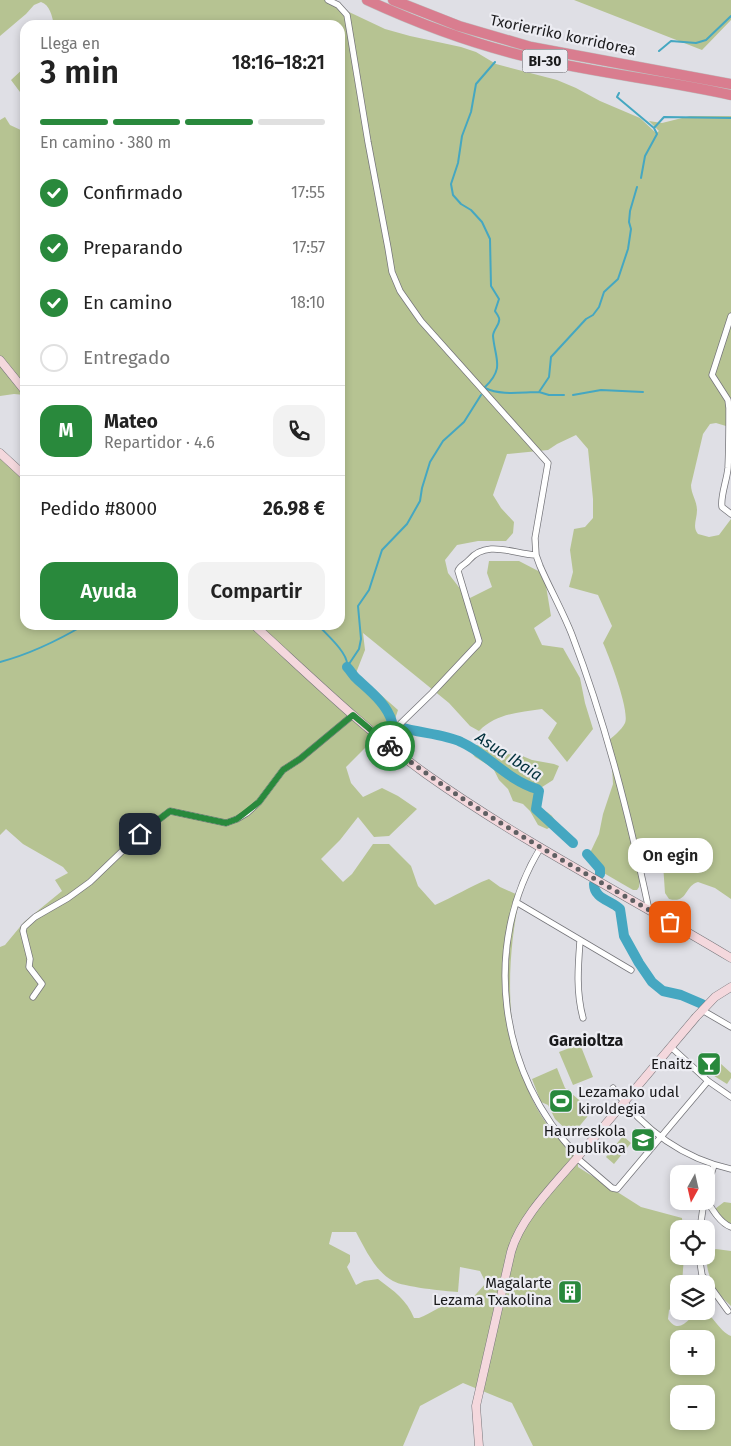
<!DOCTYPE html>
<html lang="es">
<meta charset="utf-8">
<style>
:root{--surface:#fff;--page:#f2f2f2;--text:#222;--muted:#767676;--line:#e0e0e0;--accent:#29893c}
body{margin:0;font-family:"Fira Sans",sans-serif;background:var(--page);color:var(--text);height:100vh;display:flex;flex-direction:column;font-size:19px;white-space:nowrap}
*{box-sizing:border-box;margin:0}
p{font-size:16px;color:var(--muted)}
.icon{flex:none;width:28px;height:28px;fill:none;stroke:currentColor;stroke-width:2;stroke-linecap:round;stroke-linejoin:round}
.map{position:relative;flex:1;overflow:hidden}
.panel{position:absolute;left:20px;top:20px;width:325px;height:610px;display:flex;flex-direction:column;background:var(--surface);border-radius:15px;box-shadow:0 2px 8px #0003}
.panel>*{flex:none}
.needle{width:32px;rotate:188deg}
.tools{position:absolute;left:670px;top:1165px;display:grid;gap:10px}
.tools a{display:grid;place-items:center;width:45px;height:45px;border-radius:10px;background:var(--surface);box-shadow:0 2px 8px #0003;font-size:25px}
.pin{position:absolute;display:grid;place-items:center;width:42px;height:42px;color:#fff;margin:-21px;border-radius:10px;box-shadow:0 2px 8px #0006}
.courier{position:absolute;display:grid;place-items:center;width:50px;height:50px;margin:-25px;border:4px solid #29893c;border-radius:50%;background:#fff;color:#222;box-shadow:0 1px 6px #0007}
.bubble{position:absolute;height:35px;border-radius:15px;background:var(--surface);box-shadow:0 2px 8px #0003;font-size:16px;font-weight:600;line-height:35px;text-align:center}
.headline em{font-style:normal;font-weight:600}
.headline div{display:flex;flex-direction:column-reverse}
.headline{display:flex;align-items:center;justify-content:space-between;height:85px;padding:0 20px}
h1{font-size:32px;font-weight:600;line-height:38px}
.bar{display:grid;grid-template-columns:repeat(4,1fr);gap:8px 5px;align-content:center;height:60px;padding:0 20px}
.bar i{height:6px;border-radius:4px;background:var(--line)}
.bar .on{background:var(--accent)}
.bar p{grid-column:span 4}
.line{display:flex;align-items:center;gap:12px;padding:0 20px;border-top:1px solid var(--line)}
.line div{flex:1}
.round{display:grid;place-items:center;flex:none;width:52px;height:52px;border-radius:15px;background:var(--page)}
ol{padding:0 20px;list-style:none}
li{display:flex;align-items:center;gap:15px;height:55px}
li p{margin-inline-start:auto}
li .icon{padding:5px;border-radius:50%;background:var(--accent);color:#fff;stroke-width:4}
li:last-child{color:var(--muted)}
li i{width:28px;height:28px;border:2px solid var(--line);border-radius:50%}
.button{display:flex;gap:10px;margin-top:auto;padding:10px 20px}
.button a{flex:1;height:58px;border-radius:15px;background:var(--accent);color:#fff;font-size:20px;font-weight:600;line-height:58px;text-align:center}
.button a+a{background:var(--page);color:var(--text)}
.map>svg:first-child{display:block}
</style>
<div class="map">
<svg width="731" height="1446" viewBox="0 0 731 1446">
<rect width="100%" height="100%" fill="#dfdfe5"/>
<path fill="#b6c392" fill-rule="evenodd" d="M 0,0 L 335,0 L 349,12 L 385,29 L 410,36 L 461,47 L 476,52 L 496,64 L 557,80 L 576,88 L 600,101 L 640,118 L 656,133 L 659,131 L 649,121 L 662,123 L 690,116 L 731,116 L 731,461 L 726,426 L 716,423 L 710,424 L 703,434 L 691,485 C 691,494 697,501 697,510 C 697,519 692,527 698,534 L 709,537 L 719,535 L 731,519 L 731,899 L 715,888 L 698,882 C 684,886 688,904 669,899 L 665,893 L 663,864 C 658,859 649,853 643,860 L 639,887 L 637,890 L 633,890 L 602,872 L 601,868 L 589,855 L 599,834 L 603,814 L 613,784 L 612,767 L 606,743 C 612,737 622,730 625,723 C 630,711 609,656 603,643 L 612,626 L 598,595 L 569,587 L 573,572 L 570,550 L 574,529 L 585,527 L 593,518 L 593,499 L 588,449 L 576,435 L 557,444 L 548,450 L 507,454 L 493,495 L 501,508 L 514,522 L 513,533 L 506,541 L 478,541 L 457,545 L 445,560 L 448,573 L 468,599 L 492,587 L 487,573 L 489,561 L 519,561 L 544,574 L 551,616 L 534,628 L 542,645 L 563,648 L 580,678 L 585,703 L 593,729 L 567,762 L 548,738 L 557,723 L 542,709 C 518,713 497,713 479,731 L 470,726 L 449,703 L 363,633 L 365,650 L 356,673 L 398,710 L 394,722 L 388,725 L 346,767 L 351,783 L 363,797 L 382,788 L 398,796 L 417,809 L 389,836 L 374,837 L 358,817 L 340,840 L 321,859 L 343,882 L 352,874 L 373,844 L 389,844 L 411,866 L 418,886 L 435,905 C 454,897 470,886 489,879 L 500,887 L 520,896 C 504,967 503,1068 550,1128 C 558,1138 568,1146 578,1154 L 578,1167 L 641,1207 L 682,1218 L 683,1229 L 679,1229 L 679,1256 L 684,1256 L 682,1284 L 679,1284 L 679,1303 L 669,1310 L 668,1319 C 681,1338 690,1313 701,1312 C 712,1311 718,1331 731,1336 L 731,1446 L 533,1446 L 512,1403 L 463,1383 L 420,1406 L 403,1446 L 0,1446 L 0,947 L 5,945 L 24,922 L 62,891 L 55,880 L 68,873 L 63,867 L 23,844 L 6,829 L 0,835 L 0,448 L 19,473 L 25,486 L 25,625 L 340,625 L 340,25 L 54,25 C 52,16 50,5 41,2 L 34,5 L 26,14 L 0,36 ZM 332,1232 L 356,1232 C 365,1249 376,1272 393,1281 C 403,1287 445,1291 458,1292 L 460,1267 L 480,1271 L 486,1283 L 468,1303 C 450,1298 434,1312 419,1318 L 414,1318 C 407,1300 394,1291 378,1279 L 364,1281 L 356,1285 L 347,1267 L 350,1262 L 350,1255 L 329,1244 ZM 679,1339 L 706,1339 L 706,1366 L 679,1366 ZM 679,1394 L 706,1394 L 706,1421 L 679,1421 Z
M 574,0 L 731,0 L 731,20 L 702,50 Z
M 25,67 L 25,88 L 20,92 L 11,80 Z
M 5,117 L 10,125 L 25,132 L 25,395 L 14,394 L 0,396 L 0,120 Z
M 474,745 L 489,746 L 506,754 L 520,755 L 532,760 L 554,764 L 559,766 L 553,780 L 539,789 L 540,794 L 537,806 C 544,812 557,814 554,825 L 547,829 L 538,825 L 530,811 L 523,804 L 513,801 L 508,789 L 499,780 L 493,768 L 475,757 L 467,747 Z
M 580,1044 L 593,1077 L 573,1085 L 559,1052 Z
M 720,1063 L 731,1073 L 731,1078 L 727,1084 L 711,1074 Z
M 557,1068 L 565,1088 L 592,1111 L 572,1135 L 555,1119 L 548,1105 L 541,1102 L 532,1079 Z
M 623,1136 L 631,1143 L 614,1164 L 606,1157 Z
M 724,1202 L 731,1203 L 731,1226 L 711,1212 Z
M 716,1249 L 731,1251 L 731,1306 C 726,1301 721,1297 717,1291 C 710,1280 699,1255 716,1249 Z"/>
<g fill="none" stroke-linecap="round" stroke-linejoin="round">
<path stroke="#45a7c1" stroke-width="2" d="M 659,51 L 671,41 L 696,43 L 706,40 L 731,16
M 619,93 L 617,97 L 654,128
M 641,178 L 645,156 L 657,134 L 654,128 L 664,117 L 731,118
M 485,387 C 505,368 495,359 493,336 C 493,329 501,324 499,318 C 498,315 496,313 495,311 L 499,299 L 491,286 L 490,239 L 482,222 L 471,210 L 461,204 L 453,195 L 451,184 L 458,163 L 462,136 L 471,112 L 476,84 L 495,62
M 485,388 C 501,396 522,392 539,392 L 549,377 L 551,357 L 586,319 L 593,315 L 599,307 L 604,292 L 618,279 L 628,249 L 631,229 L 629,222 L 630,211 L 637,187
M 539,392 L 549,395 L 564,395
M 573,395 L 601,390 L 643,392
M 318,625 C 326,634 347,652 347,664
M 0,662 C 30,654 57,641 84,625
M 347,667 L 359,649 L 361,639 L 358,606 L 369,590 L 382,550 L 407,524 L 420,501 L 422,488 L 430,462 L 443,441 L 464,422 L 481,395"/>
<path stroke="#45a7c1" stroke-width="10" d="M 347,667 C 351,671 353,676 357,679 C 370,691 387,704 392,722
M 400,727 C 418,733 445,734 461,742 C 488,754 507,780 537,789 L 539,791 L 536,809 L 573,843
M 587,854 L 600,869 L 600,874
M 594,884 C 594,899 611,900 620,909 L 624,936 L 639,963 L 652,982 L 663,991 L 681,995 L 702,1004"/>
<defs>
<path id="street" d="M 328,0 L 338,5 L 347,15 L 368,142 L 388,248 L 392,272 L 400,291 L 421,321 L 548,463 L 535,538 L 536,555 L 540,566 C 550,589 563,612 572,635 C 606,724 629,816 649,910
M 731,316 L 712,375 L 728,400 L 729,408 C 729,428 729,448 728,468 C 727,480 720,497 722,507 L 731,514
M 385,742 L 399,725 L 432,693 L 478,644 L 479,641 L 458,571 C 460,565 465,565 469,560 C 487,539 513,554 536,555
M 541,847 C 481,944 498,1075 578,1156
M 516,902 L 631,970
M 580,941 C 578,967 576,992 583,1018
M 33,997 L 42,984 L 29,967 L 30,959 L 23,931 L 24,927 L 35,917 L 68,898 L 90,882 L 140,834 L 170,811 L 226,823 L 237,819 L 247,813 L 259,802 L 283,770 L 300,759 L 353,715
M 702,1010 L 731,1027
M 671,1047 L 708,1081 L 731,1097
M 613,1088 C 643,1129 681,1158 731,1169
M 577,1158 L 612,1188 L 617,1189 L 708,1081
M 706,1191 L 714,1165
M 706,1199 C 712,1209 720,1223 731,1227
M 700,1229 L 704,1201
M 699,1256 L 702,1275 L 728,1311"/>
<path id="secondary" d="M 0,360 L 25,391
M 0,453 L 25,476
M 254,625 C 310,676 365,730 426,774 C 523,843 630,897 731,958
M 479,1446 L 476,1406 L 511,1252 C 521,1216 558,1181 582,1152 C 620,1107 658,1062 696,1017 L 715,997 L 731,987"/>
<path id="highway" d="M 367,0 C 419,24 473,44 528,57 C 595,73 664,80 731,95
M 393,0 L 459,26 L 531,47 L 731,84"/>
</defs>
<use href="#street" stroke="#76767b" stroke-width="7"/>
<use href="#secondary" stroke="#76767b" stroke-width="9"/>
<use href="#highway" stroke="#bfbfbf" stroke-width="11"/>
<use href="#street" stroke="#fff" stroke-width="5.5"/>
<use href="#secondary" stroke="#f4d8dd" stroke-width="8"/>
<use href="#highway" stroke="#d97d8f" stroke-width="10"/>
</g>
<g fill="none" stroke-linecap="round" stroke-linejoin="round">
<path stroke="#5f5f62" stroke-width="5" stroke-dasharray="0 9" d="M 390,746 C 476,814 575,867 670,922"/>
<path stroke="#29893c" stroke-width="6" d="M 140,834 L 170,811 L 226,823 L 237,819 L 259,802 L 283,770 L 300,759 L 353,715 L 390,746"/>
</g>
<defs>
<symbol id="bar-square" viewBox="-11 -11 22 22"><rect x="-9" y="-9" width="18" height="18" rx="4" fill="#29893c" stroke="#ececf2"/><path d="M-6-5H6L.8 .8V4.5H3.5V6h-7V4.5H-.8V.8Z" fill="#fff"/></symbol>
<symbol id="stadium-square" viewBox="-11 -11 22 22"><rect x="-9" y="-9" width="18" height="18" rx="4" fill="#29893c" stroke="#ececf2"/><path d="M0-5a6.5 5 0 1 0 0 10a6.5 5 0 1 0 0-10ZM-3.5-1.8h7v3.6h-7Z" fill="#fff"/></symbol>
<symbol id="school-square" viewBox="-11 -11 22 22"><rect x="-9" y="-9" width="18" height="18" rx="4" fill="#29893c" stroke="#ececf2"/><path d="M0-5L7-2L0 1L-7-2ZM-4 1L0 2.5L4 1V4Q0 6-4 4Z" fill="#fff"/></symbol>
<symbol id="building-square" viewBox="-11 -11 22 22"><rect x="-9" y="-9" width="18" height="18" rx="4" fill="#29893c" stroke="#ececf2"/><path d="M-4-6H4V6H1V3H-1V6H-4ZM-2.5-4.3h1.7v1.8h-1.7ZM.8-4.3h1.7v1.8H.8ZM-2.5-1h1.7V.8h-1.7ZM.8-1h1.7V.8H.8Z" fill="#fff"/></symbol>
</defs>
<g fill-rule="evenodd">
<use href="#bar-square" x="695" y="1050" width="28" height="28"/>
<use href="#stadium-square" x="547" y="1087" width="28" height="28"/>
<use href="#school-square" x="629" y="1126" width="28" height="28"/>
<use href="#building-square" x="556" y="1278" width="28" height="28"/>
</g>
<g text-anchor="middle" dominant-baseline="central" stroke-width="4.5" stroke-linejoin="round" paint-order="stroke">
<rect fill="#ececf2" stroke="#59595c" stroke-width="1" x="522.5" y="49.5" width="45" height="23" rx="4"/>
<g font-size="14" font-weight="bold" fill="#1a1a1c">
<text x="545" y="61">BI-30</text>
</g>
<g font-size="15" fill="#1a1a1c" stroke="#ececf2">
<text transform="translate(563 35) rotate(12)">Txorierriko korridorea</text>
</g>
<g font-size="15" fill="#1a1a1c" stroke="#ececf2" text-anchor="end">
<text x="692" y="1064">Enaitz</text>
<text x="578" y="1092" text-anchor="start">Lezamako udal<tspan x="578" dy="17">kiroldegia</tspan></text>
<text x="626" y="1131">Haurreskola<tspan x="626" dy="17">publikoa</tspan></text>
<text x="552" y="1283">Magalarte<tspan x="552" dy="17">Lezama Txakolina</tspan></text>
</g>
<g font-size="16" font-style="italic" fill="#002f3b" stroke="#ececf2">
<text transform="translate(509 756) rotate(33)">Asua Ibaia</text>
</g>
<g font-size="16" font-weight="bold" fill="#1a1a1c" stroke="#ececf2">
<text x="586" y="1040">Garaioltza</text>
</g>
</g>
</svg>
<div class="tools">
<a><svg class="needle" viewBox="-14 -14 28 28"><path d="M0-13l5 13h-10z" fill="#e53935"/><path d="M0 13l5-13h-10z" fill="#767676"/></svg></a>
<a><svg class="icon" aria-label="locate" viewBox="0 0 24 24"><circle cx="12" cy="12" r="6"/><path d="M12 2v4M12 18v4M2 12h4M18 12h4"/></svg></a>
<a><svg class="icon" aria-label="layers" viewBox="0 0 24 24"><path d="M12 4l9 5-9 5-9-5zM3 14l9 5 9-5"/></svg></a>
<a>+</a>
<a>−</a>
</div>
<div class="pin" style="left:670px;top:922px;background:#ea580c"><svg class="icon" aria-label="bag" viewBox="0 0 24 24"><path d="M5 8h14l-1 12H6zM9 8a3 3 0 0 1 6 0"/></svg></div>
<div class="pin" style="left:140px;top:834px;background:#1f2937"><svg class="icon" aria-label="home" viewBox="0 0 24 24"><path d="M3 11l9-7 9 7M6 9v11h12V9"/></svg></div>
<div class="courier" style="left:390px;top:746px"><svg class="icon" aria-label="bike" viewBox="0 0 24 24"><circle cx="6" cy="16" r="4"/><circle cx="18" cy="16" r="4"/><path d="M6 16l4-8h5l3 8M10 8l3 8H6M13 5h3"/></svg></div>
<div class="bubble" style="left:628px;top:838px;width:85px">On egin</div>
<section class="panel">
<div class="headline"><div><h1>3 min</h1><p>Llega en</p></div><em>18:16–18:21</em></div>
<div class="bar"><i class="on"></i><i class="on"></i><i class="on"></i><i></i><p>En camino · 380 m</p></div>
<ol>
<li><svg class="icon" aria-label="check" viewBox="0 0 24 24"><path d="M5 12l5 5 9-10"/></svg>Confirmado<p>17:55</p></li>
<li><svg class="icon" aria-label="check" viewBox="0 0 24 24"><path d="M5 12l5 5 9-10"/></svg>Preparando<p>17:57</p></li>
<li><svg class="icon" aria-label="check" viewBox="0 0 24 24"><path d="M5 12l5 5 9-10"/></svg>En camino<p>18:10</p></li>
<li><i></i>Entregado</li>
</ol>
<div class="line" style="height:90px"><b class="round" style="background:var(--accent);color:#fff">M</b><div><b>Mateo</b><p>Repartidor · 4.6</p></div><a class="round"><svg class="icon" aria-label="phone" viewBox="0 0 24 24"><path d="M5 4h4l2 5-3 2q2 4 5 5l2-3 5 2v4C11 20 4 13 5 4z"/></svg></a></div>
<div class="line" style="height:65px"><div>Pedido #8000</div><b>26.98 €</b></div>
<div class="button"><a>Ayuda</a><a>Compartir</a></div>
</section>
</div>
